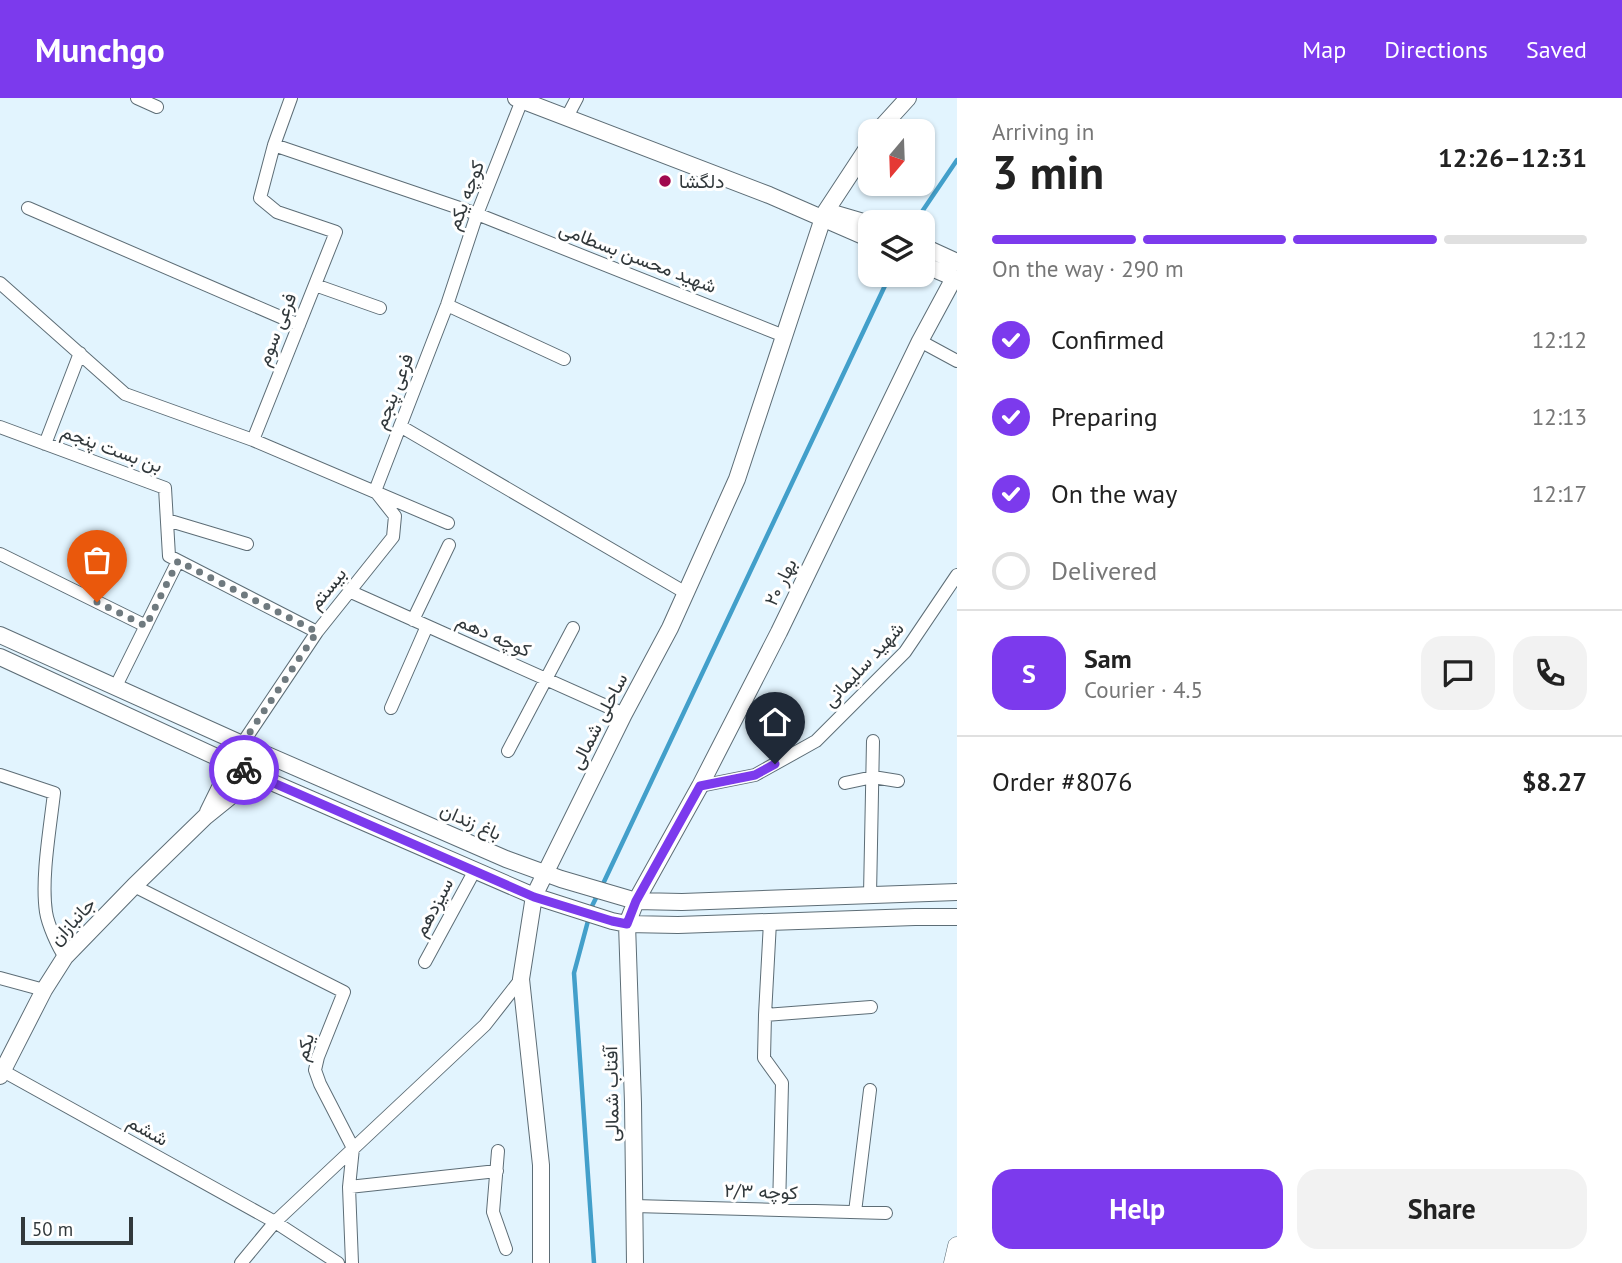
<!DOCTYPE html>
<meta charset="utf-8">
<style>
:root{--surface:#fff;--page:#f2f2f2;--text:#222;--muted:#767676;--line:#e0e0e0;--accent:#7c3aed}
body{margin:0;font-family:"PT Sans",Vazirmatn,sans-serif;background:var(--page);color:var(--text);height:100vh;display:flex;flex-direction:column;font-size:26px;white-space:nowrap}
*{box-sizing:border-box;margin:0}
p{font-size:23px;color:var(--muted)}
.icon{flex:none;width:38px;height:38px;fill:none;stroke:currentColor;stroke-width:2;stroke-linecap:round;stroke-linejoin:round}
.map{position:relative;flex:1;overflow:hidden}
.details{display:flex;flex-direction:column;background:var(--surface);width:665px}
.details>*{flex:none}
.needle{width:46px;rotate:199deg}
.buttons{position:absolute;left:858px;top:21px;display:grid;gap:14px}
.buttons a{display:grid;place-items:center;width:77px;height:77px;border-radius:14px;background:var(--surface);box-shadow:0 2px 5px #0004;font-size:35px}
.scale{position:absolute;left:21px;bottom:18px;width:112px;box-sizing:border-box;padding-left:7px;border:4px solid #31383b;border-top:0;font-size:19px;line-height:24px;white-space:nowrap;color:#31383b;-webkit-text-stroke:5px #fff;paint-order:stroke}
.pin{position:absolute;display:grid;place-items:center;width:60px;height:60px;color:#fff;margin:-72px -30px;border-radius:50% 50% 50% 0;rotate:-45deg;box-shadow:0 0 7px #0007}
.pin .icon{rotate:45deg}
.courier{position:absolute;display:grid;place-items:center;width:70px;height:70px;margin:-35px;border:5px solid #7c3aed;border-radius:50%;background:#fff;color:#222;box-shadow:0 2px 9px #0007}
.summary em{font-style:normal;font-weight:700}
.summary div{display:flex;flex-direction:column-reverse}
.summary{display:flex;align-items:center;justify-content:space-between;height:119px;padding:0 35px}
h1{font-size:46px;font-weight:700;line-height:52px}
.bar{display:grid;grid-template-columns:repeat(4,1fr);gap:10px 7px;align-content:center;height:84px;padding:0 35px}
.bar i{height:9px;border-radius:5px;background:var(--line)}
.bar .on{background:var(--accent)}
.bar p{grid-column:span 4}
.line{display:flex;align-items:center;gap:18px;padding:0 35px;border-top:2px solid var(--line)}
.line div{flex:1}
.round{display:grid;place-items:center;flex:none;width:74px;height:74px;border-radius:21px;background:var(--page)}
ol{padding:0 35px;list-style:none}
li{display:flex;align-items:center;gap:21px;height:77px}
li p{margin-inline-start:auto}
li .icon{padding:7px;border-radius:50%;background:var(--accent);color:#fff;stroke-width:4}
li:last-child{color:var(--muted)}
li i{width:38px;height:38px;border:4px solid var(--line);border-radius:50%}
.action{display:flex;gap:14px;margin-top:auto;padding:14px 35px}
.action a{flex:1;height:80px;border-radius:21px;background:var(--accent);color:#fff;font-size:28px;font-weight:700;line-height:80px;text-align:center}
.action a+a{background:var(--page);color:var(--text)}
header{display:flex;align-items:center;gap:42px;box-sizing:border-box;height:98px;padding:0 35px;background:var(--accent);color:#fff}
header strong{font-size:33px}
nav{display:flex;gap:38px;margin-inline-start:auto;font-size:24px}
main{display:flex;flex:1;min-height:0}
.map>svg:first-child{display:block}
</style>
<header>
<strong>Munchgo</strong>
<nav><a>Map</a><a>Directions</a><a>Saved</a></nav>
</header>
<main>
<div class="map">
<svg width="957" height="1165" viewBox="0 0 957 1165">
<rect width="100%" height="100%" fill="#e2f4fe"/>
<g fill="none" stroke-linecap="round" stroke-linejoin="round">
<path stroke="#429fca" stroke-width="4.5" d="M 915,124 L 957,62
M 602,788 L 890,177
M 594,1165 L 574,875 L 592,808 L 598,796"/>
<defs>
<path id="street" d="M 137,0 L 157,9
M 567,19 L 577,0
M 274,47 L 477,116 L 784,238
M 28,110 L 299,227
M 0,185 L 125,296 L 253,342 L 448,425
M 315,187 L 380,210
M 447,207 L 564,261
M 920,243 L 957,263
M 400,328 L 686,495
M 0,329 L 165,390 L 169,458 L 317,534
M 253,342 L 336,134 L 277,114 L 260,100 L 274,47 L 291,0
M 45,346 L 80,255
M 375,393 L 447,207 L 477,116 L 522,2
M 167,422 L 247,446
M 0,456 L 146,528
M 349,493 L 624,616
M 413,522 L 449,447
M 115,590 L 178,463
M 391,610 L 427,528
M 242,646 L 317,534 L 393,439 L 395,418 L 376,394
M 508,653 L 573,530
M 0,677 L 54,695 C 50,731 41,780 46,814 C 48,827 58,849 65,859
M 845,685 L 873,679 L 898,683
M 700,688 L 755,677 L 816,643 L 905,554 L 957,477
M 134,788 L 344,894 L 318,959 L 315,972 L 320,986 L 353,1050 L 349,1089 L 352,1165
M 870,797 L 873,643
M 425,864 L 475,772
M 0,880 L 44,892
M 765,917 L 770,824
M 3,973 L 275,1124 L 338,1165
M 498,1053 L 493,1114 L 506,1151
M 349,1089 L 497,1073
M 634,1108 L 886,1115
M 779,1112 L 782,985 L 764,960 L 765,917 L 871,909
M 855,1114 L 870,992
M 241,1165 L 275,1124 L 485,927 L 521,881"/>
<path id="secondary" d="M 516,0 L 769,97 L 870,141
M 878,33 L 908,0
M 829,114 L 870,126
M 922,148 L 957,164
M 922,166 L 957,181
M 0,537 L 242,646 L 506,761 L 561,781 L 636,803 L 682,804 L 957,794
M 0,559 L 262,680 L 534,798 L 612,823 L 627,826 L 678,827 L 915,819 L 957,819
M 208,714 L 235,659
M 0,978 L 44,892 L 65,859 L 134,788 L 205,719 L 236,694 L 262,680
M 541,1165 L 541,1067 L 521,881 L 534,798 L 624,616 L 670,530 L 737,381 L 823,120 L 826,113 L 870,46
M 635,1165 L 633,1005 L 627,826 L 636,803 L 700,688 L 779,534 L 920,243 L 954,180"/>
<path id="primary" d="M 953,1165 L 957,1148"/>
</defs>
<use href="#street" stroke="#5d6d76" stroke-width="14"/>
<use href="#secondary" stroke="#5d6d76" stroke-width="18"/>
<use href="#primary" stroke="#5d6d76" stroke-width="19"/>
<use href="#street" stroke="#fff" stroke-width="12"/>
<use href="#secondary" stroke="#fff" stroke-width="16"/>
<use href="#primary" stroke="#fff" stroke-width="18"/>
</g>
<g fill="none" stroke-linecap="round" stroke-linejoin="round">
<path stroke="#6f7a7f" stroke-width="7" stroke-dasharray="0 12.6" d="M 97,504 L 146,528 L 178,463 L 317,534 L 242,646 L 231,666 L 244,672"/>
<path stroke="#7c3aed" stroke-width="9" d="M 244,672 L 534,799 L 612,823 L 627,826 L 636,803 L 700,688 L 755,677 L 775,666"/>
</g>
<circle fill="#a0084e" stroke="#fff" stroke-width="2.5" cx="665" cy="83" r="7"/>
<g text-anchor="middle" dominant-baseline="central" stroke-width="6" stroke-linejoin="round" paint-order="stroke">
<g font-size="19" fill="#31383b" stroke="#fff" text-anchor="start">
<text x="679" y="83">دلگشا</text>
</g>
<g font-size="19" fill="#31383b" stroke="#fff">
<text transform="translate(465 97) rotate(-69)">کوچه یکم</text>
<text transform="translate(638 159) rotate(21)">شهید محسن بسطامی</text>
<text transform="translate(276 231) rotate(-68)">فرعی سوم</text>
<text transform="translate(393 293) rotate(-69)">فرعی پنجم</text>
<text transform="translate(112 350) rotate(20)">بن بست پنجم</text>
<text transform="translate(780 484) rotate(-64)">بهار ۲۰</text>
<text transform="translate(327 490) rotate(-51)">بیستم</text>
<text transform="translate(494 537) rotate(24)">کوچه دهم</text>
<text transform="translate(863 566) rotate(-47)">شهید سلیمانی</text>
<text transform="translate(598 623) rotate(-63)">ساحلی شمالی</text>
<text transform="translate(471 723) rotate(24)">باغ زندان</text>
<text transform="translate(433 809) rotate(-62)">سیزدهم</text>
<text transform="translate(72 823) rotate(-47)">جانبازان</text>
<text transform="translate(304 949) rotate(-75)">یکم</text>
<text transform="translate(611 996) rotate(-91)">آفتاب شمالی</text>
<text transform="translate(148 1032) rotate(29)">ششم</text>
<text transform="translate(761 1093) rotate(2)">کوچه ۲/۳</text>
</g>
</g>
</svg>
<div class="buttons">
<a><svg class="needle" viewBox="-14 -14 28 28"><path d="M0-13l5 13h-10z" fill="#e53935"/><path d="M0 13l5-13h-10z" fill="#767676"/></svg></a>
<a><svg class="icon" aria-label="layers" viewBox="0 0 24 24"><path d="M12 4l9 5-9 5-9-5zM3 14l9 5 9-5"/></svg></a>
</div>
<div class="scale">50 m</div>
<div class="pin" style="left:97px;top:504px;background:#ea580c"><svg class="icon" aria-label="bag" viewBox="0 0 24 24"><path d="M5 8h14l-1 12H6zM9 8a3 3 0 0 1 6 0"/></svg></div>
<div class="pin" style="left:775px;top:666px;background:#1f2937"><svg class="icon" aria-label="home" viewBox="0 0 24 24"><path d="M3 11l9-7 9 7M6 9v11h12V9"/></svg></div>
<div class="courier" style="left:244px;top:672px"><svg class="icon" aria-label="bike" viewBox="0 0 24 24"><circle cx="6" cy="16" r="4"/><circle cx="18" cy="16" r="4"/><path d="M6 16l4-8h5l3 8M10 8l3 8H6M13 5h3"/></svg></div>
</div>
<section class="details">
<div class="summary"><div><h1>3 min</h1><p>Arriving in</p></div><em>12:26–12:31</em></div>
<div class="bar"><i class="on"></i><i class="on"></i><i class="on"></i><i></i><p>On the way · 290 m</p></div>
<ol>
<li><svg class="icon" aria-label="check" viewBox="0 0 24 24"><path d="M5 12l5 5 9-10"/></svg>Confirmed<p>12:12</p></li>
<li><svg class="icon" aria-label="check" viewBox="0 0 24 24"><path d="M5 12l5 5 9-10"/></svg>Preparing<p>12:13</p></li>
<li><svg class="icon" aria-label="check" viewBox="0 0 24 24"><path d="M5 12l5 5 9-10"/></svg>On the way<p>12:17</p></li>
<li><i></i>Delivered</li>
</ol>
<div class="line" style="height:126px"><b class="round" style="background:var(--accent);color:#fff">S</b><div><b>Sam</b><p>Courier · 4.5</p></div><a class="round"><svg class="icon" aria-label="chat" viewBox="0 0 24 24"><path d="M4 5h16v11H9l-5 4z"/></svg></a><a class="round"><svg class="icon" aria-label="phone" viewBox="0 0 24 24"><path d="M5 4h4l2 5-3 2q2 4 5 5l2-3 5 2v4C11 20 4 13 5 4z"/></svg></a></div>
<div class="line" style="height:91px"><div>Order #8076</div><b>$8.27</b></div>
<div class="action"><a>Help</a><a>Share</a></div>
</section>
</main>
